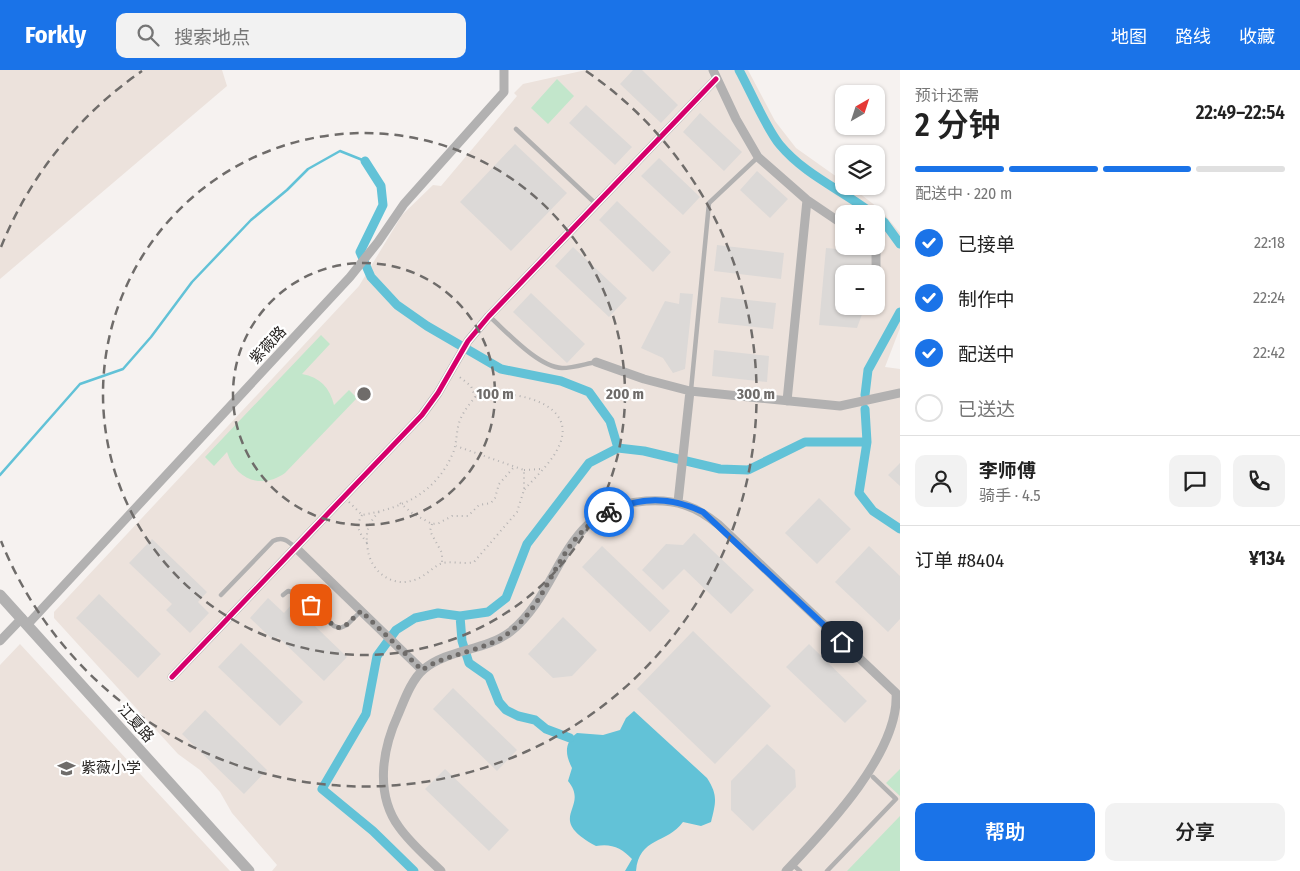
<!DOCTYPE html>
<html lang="zh">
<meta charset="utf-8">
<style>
:root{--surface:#fff;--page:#f2f2f2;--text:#222;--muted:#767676;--line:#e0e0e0;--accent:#1a73e8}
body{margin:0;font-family:"Fira Sans Condensed","Noto Sans SC",sans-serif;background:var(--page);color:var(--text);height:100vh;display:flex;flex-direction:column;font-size:19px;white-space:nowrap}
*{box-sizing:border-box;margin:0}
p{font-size:16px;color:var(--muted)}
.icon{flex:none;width:28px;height:28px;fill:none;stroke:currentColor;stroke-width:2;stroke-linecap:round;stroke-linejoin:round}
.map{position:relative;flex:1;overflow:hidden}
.panel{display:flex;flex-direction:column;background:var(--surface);width:400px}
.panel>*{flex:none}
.needle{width:32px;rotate:39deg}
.buttons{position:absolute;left:835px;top:15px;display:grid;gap:10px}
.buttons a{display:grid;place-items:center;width:50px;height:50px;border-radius:10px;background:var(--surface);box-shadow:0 1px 4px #0004;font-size:25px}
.pin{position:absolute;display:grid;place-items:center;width:42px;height:42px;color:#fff;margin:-21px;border-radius:10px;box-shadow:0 2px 8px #0006}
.courier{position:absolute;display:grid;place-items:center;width:50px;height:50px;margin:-25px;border:4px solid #1a73e8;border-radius:50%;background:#fff;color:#222;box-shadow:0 1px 6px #0007}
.overview em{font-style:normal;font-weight:600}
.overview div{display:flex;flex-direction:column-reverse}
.overview{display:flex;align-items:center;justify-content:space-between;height:85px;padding:0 15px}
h1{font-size:32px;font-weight:600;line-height:38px}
.bar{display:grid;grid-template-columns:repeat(4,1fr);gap:8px 5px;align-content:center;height:60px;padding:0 15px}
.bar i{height:6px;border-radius:4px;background:var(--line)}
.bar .active{background:var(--accent)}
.bar p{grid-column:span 4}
.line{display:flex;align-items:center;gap:12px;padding:0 15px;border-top:1px solid var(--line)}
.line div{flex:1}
.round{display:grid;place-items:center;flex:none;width:52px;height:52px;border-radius:10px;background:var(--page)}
ol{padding:0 15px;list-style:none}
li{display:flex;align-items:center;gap:15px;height:55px}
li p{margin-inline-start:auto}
li .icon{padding:5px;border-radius:50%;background:var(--accent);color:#fff;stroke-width:4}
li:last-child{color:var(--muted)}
li i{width:28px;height:28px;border:2px solid var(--line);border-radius:50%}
.button{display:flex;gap:10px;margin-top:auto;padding:10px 15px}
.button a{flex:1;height:58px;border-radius:10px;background:var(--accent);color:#fff;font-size:20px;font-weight:600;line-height:58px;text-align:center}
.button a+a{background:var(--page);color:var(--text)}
header{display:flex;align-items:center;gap:30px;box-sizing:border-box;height:70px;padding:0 25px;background:var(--accent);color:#fff}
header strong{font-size:24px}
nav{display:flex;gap:28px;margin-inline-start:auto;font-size:18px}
.search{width:350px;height:45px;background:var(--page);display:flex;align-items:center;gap:12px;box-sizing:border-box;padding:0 18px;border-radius:10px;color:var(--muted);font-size:19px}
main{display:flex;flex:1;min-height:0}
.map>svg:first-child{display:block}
</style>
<header>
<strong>Forkly</strong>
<div class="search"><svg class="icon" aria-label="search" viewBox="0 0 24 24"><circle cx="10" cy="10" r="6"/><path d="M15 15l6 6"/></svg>搜索地点</div>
<nav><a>地图</a><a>路线</a><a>收藏</a></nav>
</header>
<main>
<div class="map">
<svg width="900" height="801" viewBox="0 0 900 801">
<rect width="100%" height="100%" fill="#f6f2f0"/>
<path fill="#ece2dc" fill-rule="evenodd" d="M 0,0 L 222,0 L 227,16 L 0,209 Z
M 586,0 L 748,0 L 775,51 L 796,78 L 844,112 L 844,116 L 850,116 L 881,140 L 900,163 L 900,258 L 885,297 L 900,299 L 900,801 L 272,801 L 277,795 L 232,743 L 220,722 L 200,700 L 178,684 L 54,548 L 54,542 L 359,216 L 402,145 L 433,115 L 441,116 L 517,26 L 514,23 L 523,14 ZM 844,144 L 876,144 L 876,176 L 844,176 ZM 844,204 L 876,204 L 876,236 L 844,236 Z
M 20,574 L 230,801 L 0,801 L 0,595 Z"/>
<path fill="#c2e6cb" d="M 557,9 L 574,26 L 548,54 L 531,38 Z
M 321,265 L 330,274 L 302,304 C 320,307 330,318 334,335 L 349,320 L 357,328 L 285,403 C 261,420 235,409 227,382 L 214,396 L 205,387 Z
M 900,699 L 900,726 L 886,713 Z
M 900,746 L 900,801 L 847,801 Z"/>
<path fill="#62c2d7" d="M 634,641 L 707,708 C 718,725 716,732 711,752 L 701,756 L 683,752 C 667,774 639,767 636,801 L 625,801 L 632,789 C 622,778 611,773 596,776 C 543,747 591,739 568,711 L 572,698 C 565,684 564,673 577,663 L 603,665 L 620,660 L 626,648 Z"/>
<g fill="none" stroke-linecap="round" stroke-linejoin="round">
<path stroke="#62c2d7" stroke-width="2.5" d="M 0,405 L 80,314 L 123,299 L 151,267 L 192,212 L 251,150 L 287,120 L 308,99 L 340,81 L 365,91"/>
<path stroke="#62c2d7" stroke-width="9" d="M 739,0 C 750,20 766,58 780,75 C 805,105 842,120 873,144
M 365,91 L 381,116 L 383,135 L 360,182 L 371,207 L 397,235 L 427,256 L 501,299 L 561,311 L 589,322 L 610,351 L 618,378
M 876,146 L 884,152 L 900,174
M 865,325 L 868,300 L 900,242
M 865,339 L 867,372 L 859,423 L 873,441 L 900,459
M 460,546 L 462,571 L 469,593 L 489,607 L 499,632 L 506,640 L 518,646 L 535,650 L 546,659 L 570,668
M 414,801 L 373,761 L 322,719 L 366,644 L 377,586 L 396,560 L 415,548 L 438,543 L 460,546 L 488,542 L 506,528 L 527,474 L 589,393 L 618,378 L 644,381 L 720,399 L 748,400 L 805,372 L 867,372"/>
</g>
<path fill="#dcd9d7" d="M 633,0 L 642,0 L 678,35 L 661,53 L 620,14 Z
M 586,35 L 632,77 L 615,95 L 569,53 Z
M 700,43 L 742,82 L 724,101 L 683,62 Z
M 515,74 L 567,123 L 511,181 L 460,132 Z
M 659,88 L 700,127 L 683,145 L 641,106 Z
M 757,101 L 788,129 L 770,148 L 740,120 Z
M 617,131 L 671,182 L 653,202 L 599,150 Z
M 717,175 L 784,183 L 781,209 L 714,201 Z
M 573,177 L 627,228 L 609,247 L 555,196 Z
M 826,178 L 872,182 L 871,204 L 844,204 L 844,236 L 865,236 L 857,258 L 819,255 Z
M 531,223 L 585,274 L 567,293 L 513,242 Z
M 680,223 L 693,224 L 685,299 L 673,303 L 663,288 L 641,278 L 665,231 L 679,234 Z
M 721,227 L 776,233 L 773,259 L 718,253 Z
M 714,280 L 769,286 L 767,312 L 712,306 Z
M 900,393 L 900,416 L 888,405 Z
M 819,428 L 851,459 L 817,494 L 785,463 Z
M 694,463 L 754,520 L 731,544 L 684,499 L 663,520 L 642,500 L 666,474 L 683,475 Z
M 152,469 L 207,522 L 198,532 L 209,543 L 190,563 L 166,540 L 172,534 L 129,493 Z
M 602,476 L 670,541 L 650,562 L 582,497 Z
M 869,476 L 900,506 L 900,549 L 888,562 L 835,512 Z
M 99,524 L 161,584 L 138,608 L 76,548 Z
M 268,528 L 284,543 L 292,534 L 347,587 L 324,611 L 278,567 L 274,571 L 250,548 Z
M 563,547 L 597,580 L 572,606 L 553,608 L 528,584 Z
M 693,561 L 771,636 L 715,694 L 637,619 Z
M 241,573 L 303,632 L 280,656 L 218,597 Z
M 809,574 L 867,631 L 845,653 L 786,597 Z
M 453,618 L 517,680 L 497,701 L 433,639 Z
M 205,640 L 267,700 L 244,724 L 182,664 Z
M 767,674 L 795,700 L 796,717 L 753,761 L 731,740 L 731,711 Z
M 445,699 L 509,760 L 489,781 L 425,719 Z"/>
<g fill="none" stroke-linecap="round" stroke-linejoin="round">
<path stroke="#b5b3b3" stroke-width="2" stroke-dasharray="1 4" stroke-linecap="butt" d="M 475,327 C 501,318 570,328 562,367 C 558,387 537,405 524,420
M 524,400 L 541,399
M 349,432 L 362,445 C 403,438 436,423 453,383 C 457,373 456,363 459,353 C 462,343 469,335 475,327 L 471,316 L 457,305
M 400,433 L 412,443 L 432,454 L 439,453 L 452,446 L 468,446 L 479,435 L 491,433 L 495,428 L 499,414 L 514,397
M 379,442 C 367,454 365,464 368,481 C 372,503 394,519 417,509 C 425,506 432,498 440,494 C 449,490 464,495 474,492 L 517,442 L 524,420 L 524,400 L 456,376
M 362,445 C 355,457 359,462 367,473
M 432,454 L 430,461 L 442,483 L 442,493"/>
<path stroke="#b2b1b1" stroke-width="4.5" d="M 516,59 L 596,134
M 489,246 C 507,262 538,297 562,298 C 573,298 585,294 596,292
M 691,320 L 709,133 L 758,87
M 221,525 L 273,471 C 283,466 288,471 296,478
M 283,525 L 288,521 L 299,524 L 334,556 L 340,558 L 347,555 L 361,541
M 792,794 L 800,801
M 827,801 L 896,729 L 873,707"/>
<path stroke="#b2b1b1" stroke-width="9" d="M 713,0 L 736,49 L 758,87 L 807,130 L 844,155
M 876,176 L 876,202
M 596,292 L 644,309 L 690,321 L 840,336 L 900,323
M 787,331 L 807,130
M 678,432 L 690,321
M 296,478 L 422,600
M 28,554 L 350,207 L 378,172 L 404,134 L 504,22 L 504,0
M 0,571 L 22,548
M 172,607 L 422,345 L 438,323 L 468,271 L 489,246 L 716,9
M 441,801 C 427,787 411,774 399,757 C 375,724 382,680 398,645 C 404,631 411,610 424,599 C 448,579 485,581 510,562 C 564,519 560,437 646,431 C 676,429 696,436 719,455 L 896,623 C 900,683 823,762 786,801"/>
<path stroke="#b2b1b1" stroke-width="11" d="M 0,525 L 249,801"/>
<defs>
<path id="cycleway" d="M 172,607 L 422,345 L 438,323 L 468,271 L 489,246 L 716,9"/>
</defs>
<use href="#cycleway" stroke="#fff" stroke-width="8"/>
<use href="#cycleway" stroke="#d6006c" stroke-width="5"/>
</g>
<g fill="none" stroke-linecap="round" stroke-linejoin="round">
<path stroke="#6f6c6a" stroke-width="5" stroke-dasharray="0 9" d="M 311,535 L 334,556 L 340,558 L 346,555 L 361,541 L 422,600 C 449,582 485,582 510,562 C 554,527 555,469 609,442"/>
<path stroke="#1a73e8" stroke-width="6" d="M 609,442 C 640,426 672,427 703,442 L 842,572"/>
</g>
<g fill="none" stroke="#6f6c6a" stroke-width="2.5" stroke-dasharray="9 6">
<circle cx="364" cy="324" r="131"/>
<circle cx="364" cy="324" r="261"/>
<path d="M1 177A392 392 0 0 1 142 1M586 1A392 392 0 1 1 1 471"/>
</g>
<defs>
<symbol id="school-bare" viewBox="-9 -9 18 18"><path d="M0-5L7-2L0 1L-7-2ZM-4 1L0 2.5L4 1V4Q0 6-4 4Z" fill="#6f6c6a" stroke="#fff" stroke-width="2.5" paint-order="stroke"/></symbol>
</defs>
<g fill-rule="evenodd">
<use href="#school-bare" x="54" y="686" width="25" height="25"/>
</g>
<g text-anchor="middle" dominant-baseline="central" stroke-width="4.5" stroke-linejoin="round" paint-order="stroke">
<g font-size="15" fill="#272422" stroke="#fff">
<text transform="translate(268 275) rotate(-47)">紫薇路</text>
<text transform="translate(136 653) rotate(48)">江夏路</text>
</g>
<g font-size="15" fill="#272422" stroke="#fff" text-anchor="start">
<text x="81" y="698">紫薇小学</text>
</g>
</g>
<circle cx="364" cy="324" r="8" fill="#6f6c6a" stroke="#fff" stroke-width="2.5"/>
<g font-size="15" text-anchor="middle" font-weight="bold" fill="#6f6c6a" stroke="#fff" stroke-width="4.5" stroke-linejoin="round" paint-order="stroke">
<text x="495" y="329">100 m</text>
<text x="625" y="329">200 m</text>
<text x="756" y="329">300 m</text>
</g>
</svg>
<div class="buttons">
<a><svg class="needle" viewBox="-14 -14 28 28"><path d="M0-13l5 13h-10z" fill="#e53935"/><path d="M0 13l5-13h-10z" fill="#767676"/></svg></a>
<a><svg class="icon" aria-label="layers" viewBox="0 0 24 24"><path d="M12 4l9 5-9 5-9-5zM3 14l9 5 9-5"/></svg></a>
<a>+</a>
<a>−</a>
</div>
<div class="pin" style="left:311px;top:535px;background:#ea580c"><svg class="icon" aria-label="bag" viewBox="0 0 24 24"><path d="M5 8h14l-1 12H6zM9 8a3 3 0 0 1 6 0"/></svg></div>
<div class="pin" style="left:842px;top:572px;background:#1f2937"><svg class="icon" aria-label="home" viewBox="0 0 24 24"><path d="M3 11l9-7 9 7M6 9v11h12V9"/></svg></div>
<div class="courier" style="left:609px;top:442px"><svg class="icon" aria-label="bike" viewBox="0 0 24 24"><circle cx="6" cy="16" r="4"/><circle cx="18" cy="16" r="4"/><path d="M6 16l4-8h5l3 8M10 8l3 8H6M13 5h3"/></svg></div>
</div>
<section class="panel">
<div class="overview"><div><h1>2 分钟</h1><p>预计还需</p></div><em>22:49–22:54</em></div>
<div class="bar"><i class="active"></i><i class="active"></i><i class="active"></i><i></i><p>配送中 · 220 m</p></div>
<ol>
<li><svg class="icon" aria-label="check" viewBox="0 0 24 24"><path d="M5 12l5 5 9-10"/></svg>已接单<p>22:18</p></li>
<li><svg class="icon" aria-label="check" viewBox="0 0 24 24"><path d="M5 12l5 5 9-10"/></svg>制作中<p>22:24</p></li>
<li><svg class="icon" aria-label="check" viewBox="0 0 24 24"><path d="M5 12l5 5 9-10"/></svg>配送中<p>22:42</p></li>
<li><i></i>已送达</li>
</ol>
<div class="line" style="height:90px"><a class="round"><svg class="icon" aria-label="person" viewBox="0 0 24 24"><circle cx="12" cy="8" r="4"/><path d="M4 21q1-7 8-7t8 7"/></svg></a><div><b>李师傅</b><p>骑手 · 4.5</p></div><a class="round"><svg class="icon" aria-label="chat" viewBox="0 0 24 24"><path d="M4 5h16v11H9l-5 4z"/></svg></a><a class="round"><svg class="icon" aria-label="phone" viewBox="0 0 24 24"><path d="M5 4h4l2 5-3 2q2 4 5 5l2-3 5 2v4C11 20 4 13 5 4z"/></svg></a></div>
<div class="line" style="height:65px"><div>订单 #8404</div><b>¥134</b></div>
<div class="button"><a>帮助</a><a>分享</a></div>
</section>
</main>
